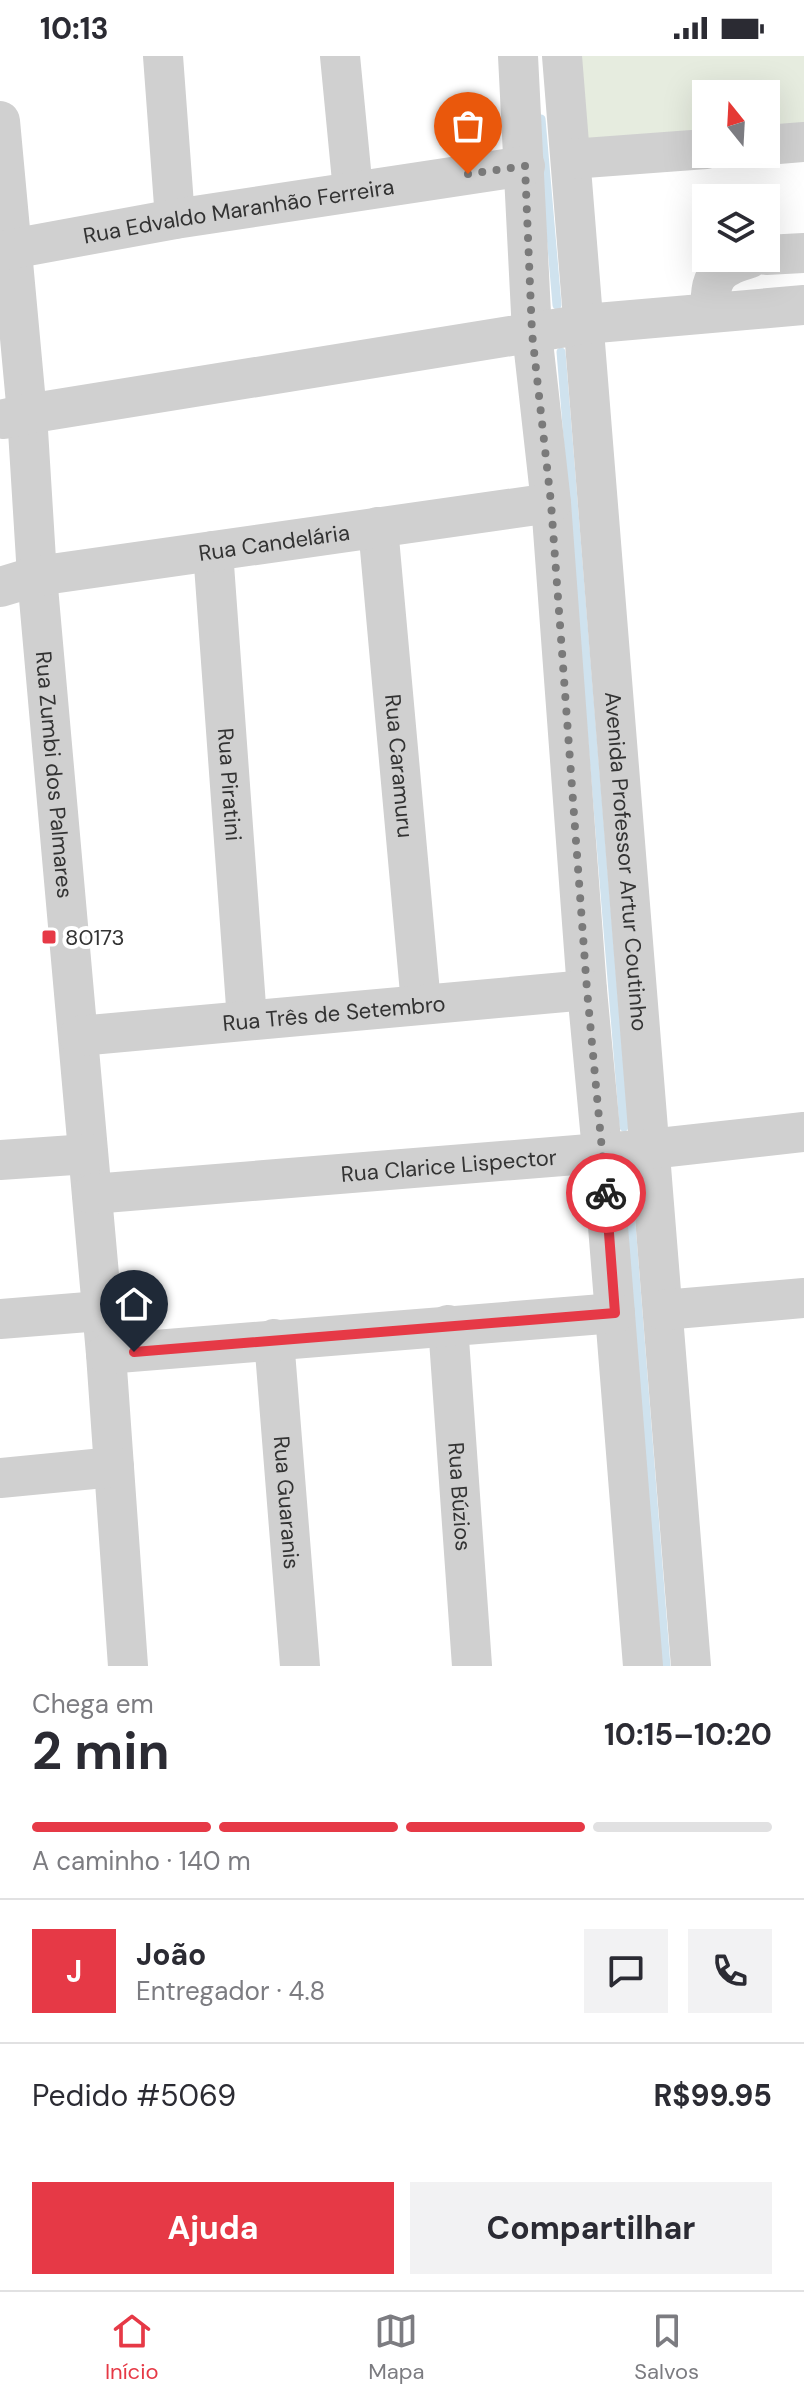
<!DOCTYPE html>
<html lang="pt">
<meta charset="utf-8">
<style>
:root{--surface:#fff;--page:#f2f2f3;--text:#2b2b33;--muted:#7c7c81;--line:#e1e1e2;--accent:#e63946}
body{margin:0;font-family:"DM Sans",sans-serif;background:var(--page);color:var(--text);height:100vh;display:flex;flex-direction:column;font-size:30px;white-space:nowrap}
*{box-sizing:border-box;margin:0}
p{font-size:26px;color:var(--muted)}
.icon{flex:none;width:44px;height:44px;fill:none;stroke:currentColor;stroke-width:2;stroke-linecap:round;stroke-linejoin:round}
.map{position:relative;height:1610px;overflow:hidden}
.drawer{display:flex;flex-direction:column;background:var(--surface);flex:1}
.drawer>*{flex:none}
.needle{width:52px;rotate:342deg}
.buttons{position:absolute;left:692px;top:24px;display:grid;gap:16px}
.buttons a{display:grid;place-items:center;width:88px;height:88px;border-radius:0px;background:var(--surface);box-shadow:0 8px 32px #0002;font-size:40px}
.pin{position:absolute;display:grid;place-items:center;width:68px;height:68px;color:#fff;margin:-82px -34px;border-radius:50% 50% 50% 0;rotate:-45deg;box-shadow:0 0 8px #0007}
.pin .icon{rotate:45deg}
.courier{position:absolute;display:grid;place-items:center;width:80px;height:80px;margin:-40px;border:6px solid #e63946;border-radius:50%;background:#fff;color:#222;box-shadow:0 2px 10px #0007}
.overview em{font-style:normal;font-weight:700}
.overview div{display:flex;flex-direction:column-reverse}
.overview{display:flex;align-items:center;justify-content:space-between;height:136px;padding:0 32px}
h1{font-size:52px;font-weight:700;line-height:60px}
.bar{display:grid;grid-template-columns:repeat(4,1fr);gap:12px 8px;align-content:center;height:96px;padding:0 32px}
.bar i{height:10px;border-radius:6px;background:var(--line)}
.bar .on{background:var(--accent)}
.bar p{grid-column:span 4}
.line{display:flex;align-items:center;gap:20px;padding:0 32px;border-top:2px solid var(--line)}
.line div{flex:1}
.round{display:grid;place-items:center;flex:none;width:84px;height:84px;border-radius:0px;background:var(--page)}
.cta{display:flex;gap:16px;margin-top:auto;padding:16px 32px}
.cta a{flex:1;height:92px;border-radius:0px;background:var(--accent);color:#fff;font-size:32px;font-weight:700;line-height:92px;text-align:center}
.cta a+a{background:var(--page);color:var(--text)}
.status{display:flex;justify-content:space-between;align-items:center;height:56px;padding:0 40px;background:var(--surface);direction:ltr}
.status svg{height:22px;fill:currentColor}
.dock{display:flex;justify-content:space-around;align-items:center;height:112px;border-top:2px solid var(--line);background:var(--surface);font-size:22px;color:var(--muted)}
.dock a{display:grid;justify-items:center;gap:4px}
.dock .on{color:var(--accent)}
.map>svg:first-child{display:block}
</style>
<div class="status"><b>10:13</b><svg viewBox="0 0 49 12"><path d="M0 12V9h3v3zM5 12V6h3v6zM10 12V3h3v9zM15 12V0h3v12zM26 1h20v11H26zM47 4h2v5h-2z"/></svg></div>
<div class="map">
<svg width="804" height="1610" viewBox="0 0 804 1610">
<rect width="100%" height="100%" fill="#fff"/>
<path fill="#e6ecdf" d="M 576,0 L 804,0 L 804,74 L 766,77 L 766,38 L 706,38 L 706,82 L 583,91 Z"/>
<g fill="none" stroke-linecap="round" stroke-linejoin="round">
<path stroke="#cfe2ee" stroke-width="9" d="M 541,63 L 557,249
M 561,296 L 624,1071
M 627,1117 L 666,1610"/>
<g stroke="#d0d0d0" stroke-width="40">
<path d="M 163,0 L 175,163"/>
<path d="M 340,0 L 353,135"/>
<path d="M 518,0 L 532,277 L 551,447 L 587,934 L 602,1095 L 643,1610"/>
<path id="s1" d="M 562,0 L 691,1610"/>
<path id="s2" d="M 0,65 L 27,358 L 37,520 L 106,1298 L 128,1610"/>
<path d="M 766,89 L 804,86"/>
<path d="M 571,103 L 706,93"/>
<path id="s3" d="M 0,195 L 175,163 L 525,110"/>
<path d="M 766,199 L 804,197"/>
<path d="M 711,256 C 709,221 716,212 750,202"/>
<path d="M 4,363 L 27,358 L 585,268 L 804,249"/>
<path id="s4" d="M 378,471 L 421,948"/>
<path id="s5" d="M 213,495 L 247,964"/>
<path id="s6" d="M 0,531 L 37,520 L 551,447"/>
<path id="s7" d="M 79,980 L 587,934"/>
<path d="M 0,1104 L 88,1098"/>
<path id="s8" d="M 92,1138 L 650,1093 L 804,1076"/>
<path d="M 663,1254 L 804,1242"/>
<path d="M 0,1263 L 100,1255"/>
<path id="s9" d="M 448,1269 L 472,1610"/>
<path id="s10" d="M 274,1283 L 300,1610"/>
<path d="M 106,1298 L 615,1257"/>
<path d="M 0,1422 L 114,1411"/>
</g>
</g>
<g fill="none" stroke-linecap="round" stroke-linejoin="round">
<path stroke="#7a7a7a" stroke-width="8" stroke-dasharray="0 14.4" d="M 468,118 L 525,110 L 532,277 L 551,447 L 587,934 L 606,1137"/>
<path stroke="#e63946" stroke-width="10" d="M 134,1296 L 615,1257 L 606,1137"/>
</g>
<rect fill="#e63946" stroke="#fff" stroke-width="3" x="41" y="873" width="16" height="16" rx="4"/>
<g text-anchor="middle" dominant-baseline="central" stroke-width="8" stroke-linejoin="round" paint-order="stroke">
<g font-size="22" fill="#333" stroke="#fff">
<text stroke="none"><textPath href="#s3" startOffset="242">Rua Edvaldo Maranhão Ferreira</textPath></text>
<text stroke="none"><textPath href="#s6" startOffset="278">Rua Candelária</textPath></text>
<text stroke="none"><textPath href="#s4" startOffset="240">Rua Caramuru</textPath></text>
<text stroke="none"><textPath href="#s2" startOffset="656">Rua Zumbi dos Palmares</textPath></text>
<text stroke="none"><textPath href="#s5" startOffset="234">Rua Piratini</textPath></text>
<text stroke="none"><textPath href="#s1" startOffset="808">Avenida Professor Artur Coutinho</textPath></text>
<text stroke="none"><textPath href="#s7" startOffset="256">Rua Três de Setembro</textPath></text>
<text stroke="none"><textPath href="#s8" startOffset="358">Rua Clarice Lispector</textPath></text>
<text stroke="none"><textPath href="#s9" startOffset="172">Rua Búzios</textPath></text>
<text stroke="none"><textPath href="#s10" startOffset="164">Rua Guaranis</textPath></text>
</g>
<g font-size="22" fill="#333" stroke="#fff" text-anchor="start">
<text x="65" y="881">80173</text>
</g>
</g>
</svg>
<div class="buttons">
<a><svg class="needle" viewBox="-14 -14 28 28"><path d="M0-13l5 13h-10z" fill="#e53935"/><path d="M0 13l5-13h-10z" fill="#7c7c81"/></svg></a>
<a><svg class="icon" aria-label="layers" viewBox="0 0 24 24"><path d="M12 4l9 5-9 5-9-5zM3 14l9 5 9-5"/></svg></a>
</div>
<div class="pin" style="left:468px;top:118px;background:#ea580c"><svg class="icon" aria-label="bag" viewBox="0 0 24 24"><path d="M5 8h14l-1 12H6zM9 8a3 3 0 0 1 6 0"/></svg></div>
<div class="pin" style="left:134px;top:1296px;background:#1f2937"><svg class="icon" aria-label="home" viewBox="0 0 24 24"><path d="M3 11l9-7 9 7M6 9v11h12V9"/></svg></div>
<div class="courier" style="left:606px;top:1137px"><svg class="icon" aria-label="bike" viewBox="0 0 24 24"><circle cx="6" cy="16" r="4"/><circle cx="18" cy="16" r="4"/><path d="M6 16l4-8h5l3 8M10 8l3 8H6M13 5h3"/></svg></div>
</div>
<section class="drawer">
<div class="overview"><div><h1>2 min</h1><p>Chega em</p></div><em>10:15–10:20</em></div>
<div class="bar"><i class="on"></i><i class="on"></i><i class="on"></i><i></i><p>A caminho · 140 m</p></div>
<div class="line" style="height:144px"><b class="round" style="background:var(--accent);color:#fff">J</b><div><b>João</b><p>Entregador · 4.8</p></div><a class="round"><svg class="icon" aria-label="chat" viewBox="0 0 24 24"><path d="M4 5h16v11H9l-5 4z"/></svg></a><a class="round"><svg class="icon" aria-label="phone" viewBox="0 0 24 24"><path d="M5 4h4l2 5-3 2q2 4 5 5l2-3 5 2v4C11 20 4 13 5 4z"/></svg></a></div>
<div class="line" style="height:104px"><div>Pedido #5069</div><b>R$99.95</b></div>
<div class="cta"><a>Ajuda</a><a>Compartilhar</a></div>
</section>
<nav class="dock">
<a class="on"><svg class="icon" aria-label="home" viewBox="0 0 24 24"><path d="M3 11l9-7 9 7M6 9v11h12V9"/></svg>Início</a>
<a><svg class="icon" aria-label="map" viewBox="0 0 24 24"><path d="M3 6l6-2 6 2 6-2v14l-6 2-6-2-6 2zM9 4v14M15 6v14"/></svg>Mapa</a>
<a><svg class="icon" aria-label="saved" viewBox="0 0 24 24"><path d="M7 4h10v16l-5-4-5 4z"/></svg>Salvos</a>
</nav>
